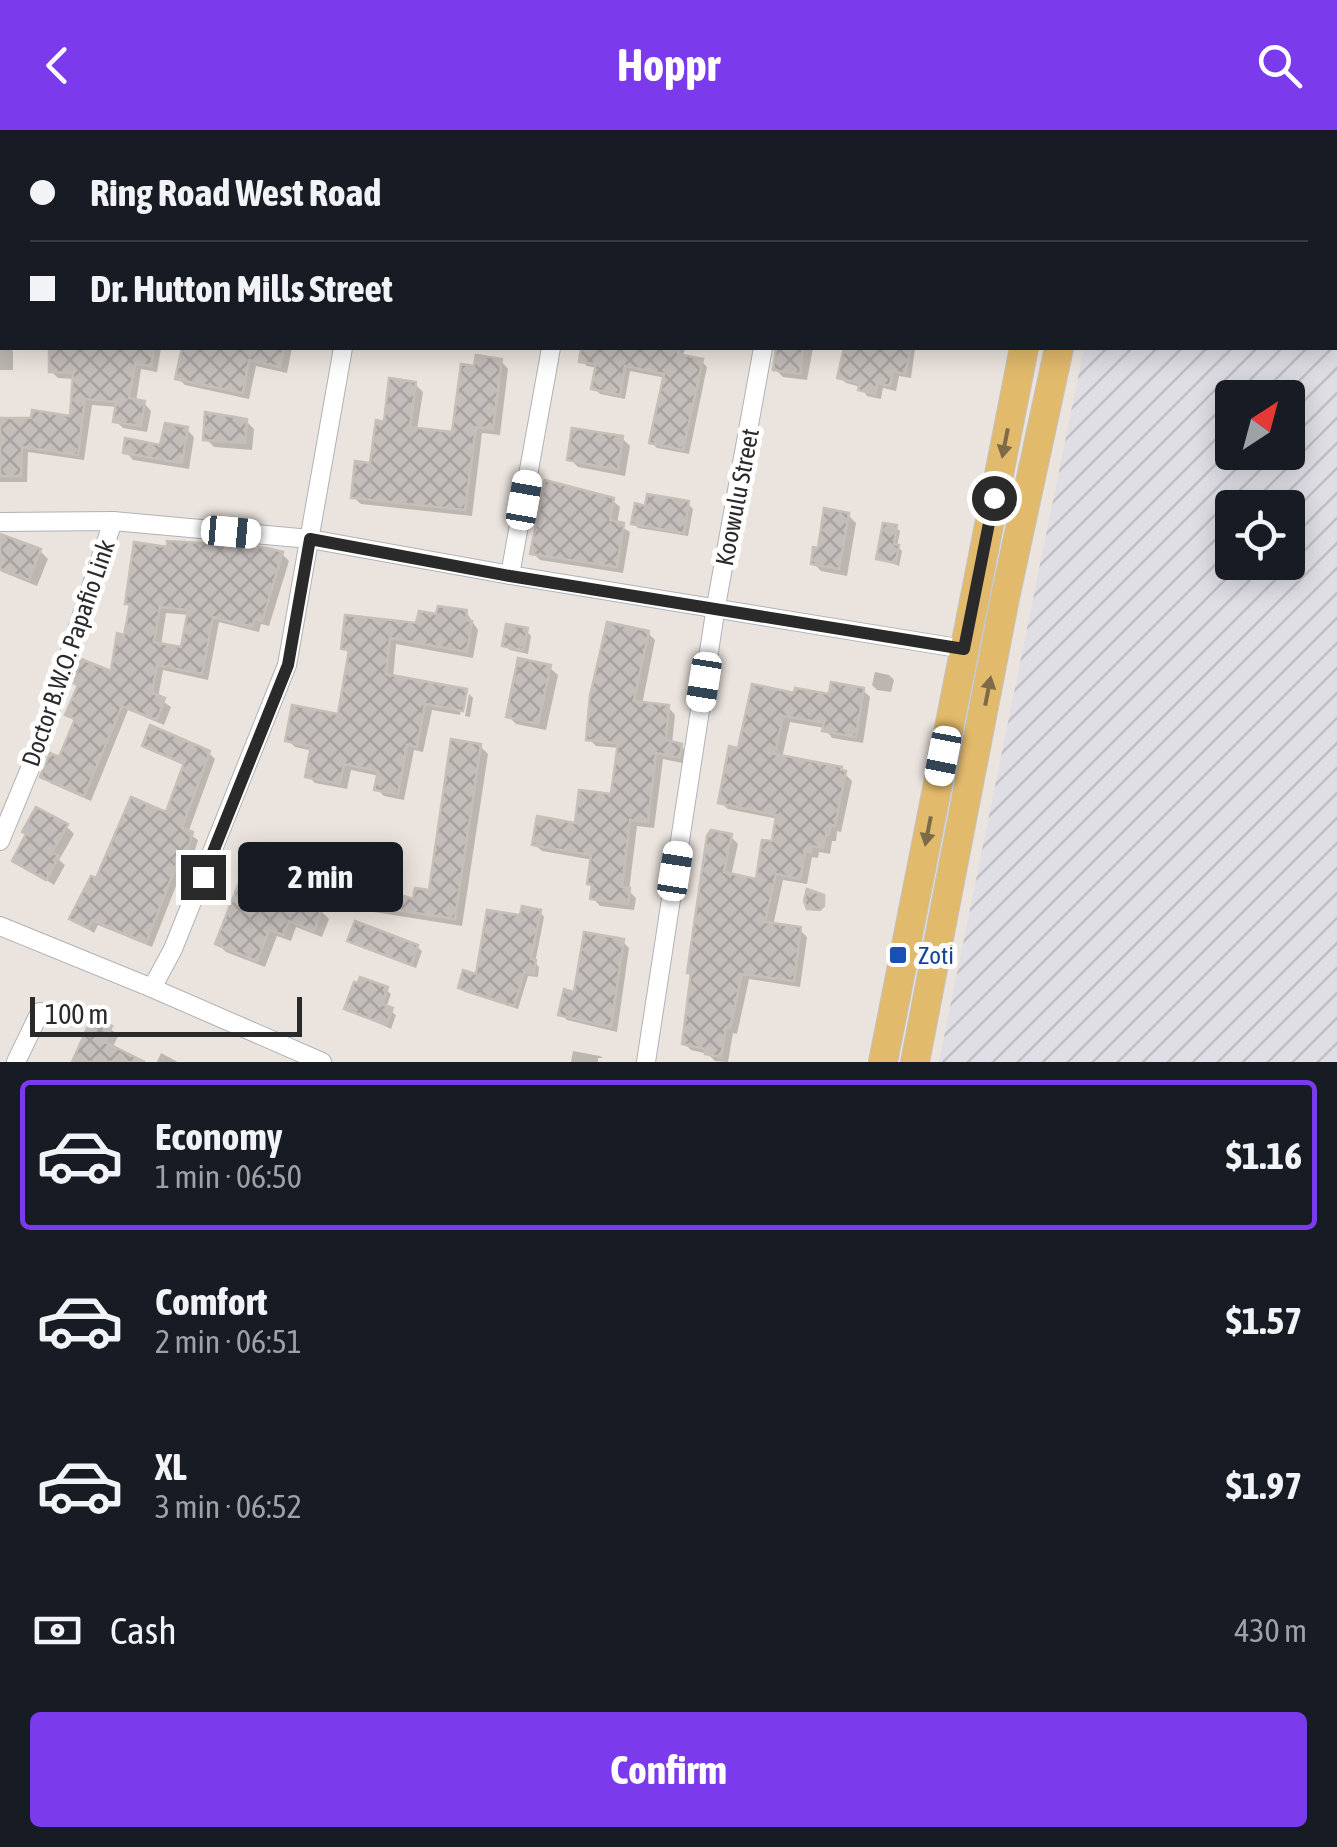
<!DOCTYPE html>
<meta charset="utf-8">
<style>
:root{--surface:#171b24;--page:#242831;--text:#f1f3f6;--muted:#9ea1a6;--line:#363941;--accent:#7c3aed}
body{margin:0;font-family:"Asap Condensed",sans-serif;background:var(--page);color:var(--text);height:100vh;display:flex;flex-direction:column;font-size:38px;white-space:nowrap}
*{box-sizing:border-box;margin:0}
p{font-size:32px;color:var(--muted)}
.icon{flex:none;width:55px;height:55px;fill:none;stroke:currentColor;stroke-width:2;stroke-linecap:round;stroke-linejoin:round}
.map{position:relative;height:932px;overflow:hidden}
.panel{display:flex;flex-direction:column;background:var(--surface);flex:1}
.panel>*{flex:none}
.guide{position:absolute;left:0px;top:0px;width:1338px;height:220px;box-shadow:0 5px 25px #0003;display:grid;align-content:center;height:220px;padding:0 30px;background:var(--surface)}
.needle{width:65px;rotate:36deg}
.fabs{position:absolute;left:1215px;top:250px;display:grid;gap:20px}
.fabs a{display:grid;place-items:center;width:90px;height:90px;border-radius:10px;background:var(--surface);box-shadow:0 5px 25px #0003;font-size:50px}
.scale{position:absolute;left:30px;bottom:25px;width:272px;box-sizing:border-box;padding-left:10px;border:5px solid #2a2a2a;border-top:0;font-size:28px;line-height:35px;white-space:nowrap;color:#2a2a2a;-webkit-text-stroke:8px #fff;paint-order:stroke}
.end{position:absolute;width:45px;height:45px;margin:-22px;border:12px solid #2a2a2a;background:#fff;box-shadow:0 0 0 5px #fff}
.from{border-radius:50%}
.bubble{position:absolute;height:70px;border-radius:10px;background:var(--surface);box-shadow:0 5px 25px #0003;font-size:32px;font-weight:700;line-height:70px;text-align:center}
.car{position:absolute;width:30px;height:60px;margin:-30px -15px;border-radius:12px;box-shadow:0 0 8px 2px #0007;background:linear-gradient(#fff 24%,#345 0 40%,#fff 0 76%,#345 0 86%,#fff 0)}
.guide b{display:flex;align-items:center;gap:35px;height:95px;font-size:38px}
.guide b+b{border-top:2px solid var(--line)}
.guide i{width:25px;height:25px;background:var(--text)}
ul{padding:18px 0 0;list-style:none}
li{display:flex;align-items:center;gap:30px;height:150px;margin:0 20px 15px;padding:0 10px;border:5px solid transparent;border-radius:10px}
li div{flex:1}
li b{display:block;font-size:38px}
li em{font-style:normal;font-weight:700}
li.selected{border-color:var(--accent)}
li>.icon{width:90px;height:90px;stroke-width:1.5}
.pay{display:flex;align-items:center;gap:25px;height:110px;padding:0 30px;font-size:38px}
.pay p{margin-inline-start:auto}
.cta{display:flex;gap:20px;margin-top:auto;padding:20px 30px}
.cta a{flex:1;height:115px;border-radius:10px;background:var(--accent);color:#fff;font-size:40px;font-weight:700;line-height:115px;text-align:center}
header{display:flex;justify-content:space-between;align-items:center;height:130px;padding:0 30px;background:var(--accent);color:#fff;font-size:45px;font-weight:700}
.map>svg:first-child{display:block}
.industrial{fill:url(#industrial-furrows);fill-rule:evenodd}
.shadow{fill:#0003;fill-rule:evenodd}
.building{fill:url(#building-cross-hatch);stroke:#c6bfb8;stroke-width:2.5;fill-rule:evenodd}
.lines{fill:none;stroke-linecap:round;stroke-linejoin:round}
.street-casing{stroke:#aeb2b9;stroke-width:20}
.secondary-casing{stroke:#aeb2b9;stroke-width:28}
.primary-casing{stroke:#c3c3c3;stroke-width:30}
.street{stroke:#fff;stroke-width:18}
.secondary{stroke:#fff;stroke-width:25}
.primary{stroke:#e2ba6c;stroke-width:28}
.oneway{fill:#7d6b48}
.route{stroke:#2a2a2a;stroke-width:12}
.transit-dot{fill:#1a4fb4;stroke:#fff;stroke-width:4}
.labels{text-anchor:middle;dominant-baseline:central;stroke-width:10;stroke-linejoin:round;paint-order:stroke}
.street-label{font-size:25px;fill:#2a2a2a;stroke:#fff}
.transit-label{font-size:25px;fill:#164399;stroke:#fff;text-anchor:start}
</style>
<header><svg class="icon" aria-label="back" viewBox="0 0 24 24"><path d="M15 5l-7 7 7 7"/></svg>Hoppr<svg class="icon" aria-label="search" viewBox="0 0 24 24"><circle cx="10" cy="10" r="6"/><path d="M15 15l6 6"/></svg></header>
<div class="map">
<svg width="1337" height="932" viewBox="0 0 1337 932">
<defs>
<pattern id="industrial-furrows" width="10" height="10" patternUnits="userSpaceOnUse" patternTransform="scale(2.5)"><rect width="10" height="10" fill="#dfdee4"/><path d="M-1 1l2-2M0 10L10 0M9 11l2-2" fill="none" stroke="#c0bfc4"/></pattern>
<pattern id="building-cross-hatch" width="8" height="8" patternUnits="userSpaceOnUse" patternTransform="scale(2.5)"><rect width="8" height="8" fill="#c3beba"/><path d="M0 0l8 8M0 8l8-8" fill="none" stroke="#a8a3a0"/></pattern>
</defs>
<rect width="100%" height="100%" fill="#ebe4de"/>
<!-- industrial -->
<path class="industrial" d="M1129 0H1337V932H939L1084 218H1335V2H1128ZM1232 268H1288V322H1232ZM1232 378H1288V432H1232Z"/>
<!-- shadow -->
<g class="shadow">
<polygon points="41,0 68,0 68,2"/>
<polygon points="226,0 354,0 353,2"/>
<rect x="0" y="164" width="2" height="26"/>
<polygon points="0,216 13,221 13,240 0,240"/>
<polygon points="51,218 161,218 157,242 141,239 136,272 144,273 151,281 147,302 123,298 116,291 118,277 92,275 84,330 28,322 27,352 0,352 0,290 72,288 75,249 58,248 51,241"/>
<polygon points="184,218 292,218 287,243 256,236 249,269 185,255 178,248"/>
<polygon points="584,218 685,218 683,227 701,231 707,237 689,324 657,318 651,312 666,248 630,241 625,269 600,264 594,258 598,238 587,236 582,231"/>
<polygon points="777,218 813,218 807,250 783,247 775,239"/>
<polygon points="842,218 915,218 911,248 899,246 896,261 883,258 881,269 867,266 861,257 846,253 840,247 845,225"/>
<polygon points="501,231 508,239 500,305 482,303 472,386 361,374 353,367 372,336 386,294 415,254 423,262 417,300 454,305 476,239"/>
<polygon points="246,291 254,299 252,320 214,317 206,309"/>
<polygon points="186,299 194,307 189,339 133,330 126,322 162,318"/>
<polygon points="622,308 630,316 625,346 578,337 570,329"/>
<polygon points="612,370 620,377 617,394 630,402 623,443 540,430 533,423"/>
<polygon points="688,374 693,379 688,406 638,398 633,393"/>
<polygon points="848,385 856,393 847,446 821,441 813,433"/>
<polygon points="896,398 900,401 897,416 902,421 899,436 878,428"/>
<polygon points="0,408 40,421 48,429 37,456 0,441"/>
<path d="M169 420 282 424 289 431 269 496 261 494 259 502 219 492 208 550 163 540 158 568 171 577 164 595 128 580 91 671 50 653 43 646 60 630 76 593 68 585 113 545 126 507 132 477 128 473ZM166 483 190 485 183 520 161 516Z"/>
<polygon points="466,482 478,500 473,528 396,514 393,548 468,563 464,563 460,585 432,580 423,622 414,620 404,670 384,666 377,659 379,646 351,640 347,659 315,653 308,646 313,621 295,617 288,610 340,587 351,526 344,518 438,487"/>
<polygon points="526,501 531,506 528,524 510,520 505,516"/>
<polygon points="648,503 655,510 642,575 668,577 675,585 672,614 681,616 688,624 687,634 663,629 654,698 637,696 629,761 636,768 634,780 600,776 593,768 594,758 590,754 593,730 542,721 534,714 577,696 613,667 620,618 596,616 589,609"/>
<polygon points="550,538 558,545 546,600 516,594 508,586"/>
<polygon points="875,542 889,545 894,550 891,562 877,560 872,555"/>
<polygon points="863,560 870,567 863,613 832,608 825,598 790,592 782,628 840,639 852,651 841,702 837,701 836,711 832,711 830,724 819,722 818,728 812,727 807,754 783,750 773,796 800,800 807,807 800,857 749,849 737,904 733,903 728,932 715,931 708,924 691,920 684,913 693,846 690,842 730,706 738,714 731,746 758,752 774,714 778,689 728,679 720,672 740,621 796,566 831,567"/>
<polygon points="469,564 473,568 470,587 465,586"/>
<polygon points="145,615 209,623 215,629 188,703 198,710 189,739 183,738 152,817 98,795 94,803 72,789 97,751 168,685 186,636 151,621"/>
<polygon points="480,616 488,624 462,796 368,781 336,770 334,775 321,773 320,780 329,789 322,807 296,797 291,811 277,806 265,837 226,822 218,814 333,755 415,772 431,763"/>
<polygon points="66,696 74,704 59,730 65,735 54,755 16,730"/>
<polygon points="540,782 544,787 535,833 539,837 538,847 528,846 518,879 465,862 460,858 478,847 522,788"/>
<polygon points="350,810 417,817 422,821 416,838 355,815"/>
<polygon points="622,811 629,818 617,902 567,890 561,884"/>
<polygon points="386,860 391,864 386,878 396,885 391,899 347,878"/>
<polygon points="110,898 118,906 112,919 76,932"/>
<polygon points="573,921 600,926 603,928 598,928 598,932 571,932"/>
<polygon points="161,923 176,931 177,932 157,932"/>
</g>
<!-- building -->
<g class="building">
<polygon points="49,218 154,218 151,236 135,234 129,268 145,271 141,296 113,292 116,272 85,269 78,325 22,317 21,346 0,346 0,288 31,288 32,280 70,286 73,243 49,242"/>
<polygon points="182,218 284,218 280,237 249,230 243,263 175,249"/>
<polygon points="581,218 679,218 678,224 703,229 683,320 649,313 664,244 625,236 620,265 591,259 596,234 579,232"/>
<polygon points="776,218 803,218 800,244 773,240"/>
<polygon points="844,218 911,218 905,244 893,241 890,256 877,253 875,264 858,260 860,253 837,248"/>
<polygon points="476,225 502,229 493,299 476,297 465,380 351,368 355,331 370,333 376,290 384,292 389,248 416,252 410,297 452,302 461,234 474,236"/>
<polygon points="205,282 247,289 245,313 203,310"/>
<polygon points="165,293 188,297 182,333 123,323 125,308 160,315"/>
<polygon points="572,298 623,306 618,340 567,330"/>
<polygon points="545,350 614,368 610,390 624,393 617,437 530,424"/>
<polygon points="647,364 689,371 684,403 631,394 635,373 645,376"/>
<polygon points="824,378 849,383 839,439 811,434 813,417 818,418"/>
<polygon points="883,393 897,395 894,414 899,415 896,433 876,429"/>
<polygon points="0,404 41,419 29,450 0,439"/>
<path d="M167 411 237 415 257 420 258 417 267 418 283 422 262 491 255 489 252 497 213 487 202 544 157 535 152 563 165 568 157 590 122 576 84 666 40 647 50 623 59 627 75 589 65 585 78 555 73 553 81 529 111 541 117 503 124 505 130 474H125L134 412 167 417ZM160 477 188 480 181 517 154 512Z"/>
<polygon points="438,476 467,480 466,490 472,491 467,522 390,508 386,544 467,559 463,581 425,574 417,617 407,615 398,664 374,660 378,641 344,634 340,654 305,647 311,616 285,611 292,575 338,584 349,520 341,519 345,485 416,493 419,481 436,484"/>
<polygon points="607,492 649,501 634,571 669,575 666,610 682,614 680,628 656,623 648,692 630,690 622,757 630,758 628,774 590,769 592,755 587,754 591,725 532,715 537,686 575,693 579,660 611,664 618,613 586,610 590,566"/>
<polygon points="506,494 528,498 523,520 502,516"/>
<polygon points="518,528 551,535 538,594 506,587"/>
<polygon points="831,552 864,558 856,607 822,601 824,593 783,586 775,624 842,637 841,640 846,641 835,696 831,695 829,705 826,705 823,718 812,716 811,722 805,721 800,749 776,744 765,792 801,797 794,851 742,844 730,898 726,897 721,927 705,924 706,919 682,914 691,843 687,843 707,706 711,700 732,704 724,742 756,749 762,710 772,711 776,685 718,673 729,616 738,618 752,554 794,563 795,558 829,564"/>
<polygon points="150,595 210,621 182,698 193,702 183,735 177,733 146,813 92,790 88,798 69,789 91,746 96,748 131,667 166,682 184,633 142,616"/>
<polygon points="451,609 481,614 455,789 358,774 328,764 326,769 314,767 312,775 322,779 314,801 289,791 283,805 269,800 257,831 215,814 242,745 250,748 262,720 332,751 335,743 413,769 415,758 429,760"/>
<polygon points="36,677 68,694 52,722 59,726 46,750 12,731 26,704 22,702"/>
<polygon points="807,759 824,765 824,776 820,780 807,779 804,771"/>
<polygon points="522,776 541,780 531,829 536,830 534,844 524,842 514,876 458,858 463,840 476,844 487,780 520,785"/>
<polygon points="355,791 418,815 411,835 347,811"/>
<polygon points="584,802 624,809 611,897 558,885 564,859 574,862"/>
<polygon points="360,847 388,857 382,874 393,878 386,895 344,879 354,852 358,853"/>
<polygon points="92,887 112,896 105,912 145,932 72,932"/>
</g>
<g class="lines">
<!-- street casing -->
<g class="street-casing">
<g id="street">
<polyline points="378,2 378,0"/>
<polyline points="590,2 590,0"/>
<polyline points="821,2 821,0"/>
<polyline points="0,392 113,391 310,409 510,445 964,519"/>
<polyline points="510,445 551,218"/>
<polyline points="0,711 36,624 113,391"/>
<polyline points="0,796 152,858 322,932"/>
<polyline points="152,858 173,819 287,535 343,218"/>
<polyline points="16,932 40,882"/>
<polyline points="646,932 716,476 763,218"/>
</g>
</g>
<!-- secondary casing -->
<g class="secondary-casing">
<polyline id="secondary" points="697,0 712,2"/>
</g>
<!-- primary casing -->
<g class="primary-casing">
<g id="primary">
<polyline points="1071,2 1072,0"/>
<polyline points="1106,2 1106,0"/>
<polyline points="883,932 1024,218"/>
<polyline points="915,932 1005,468 1059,218"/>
</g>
</g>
<!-- street -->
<use href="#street" class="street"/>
<!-- secondary -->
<use href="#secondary" class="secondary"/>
<!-- primary -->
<use href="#primary" class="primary"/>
</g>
<!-- one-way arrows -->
<defs><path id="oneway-solid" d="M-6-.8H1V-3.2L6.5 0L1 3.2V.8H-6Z" transform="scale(2.5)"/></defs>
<g class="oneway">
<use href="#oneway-solid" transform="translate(1005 313) rotate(101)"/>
<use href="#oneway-solid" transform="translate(988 561) rotate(-79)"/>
<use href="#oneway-solid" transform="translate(928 701) rotate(101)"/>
</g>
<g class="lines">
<!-- route -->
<polyline class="route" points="203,747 288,535 310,409 510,446 964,519 994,368"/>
</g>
<!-- markers -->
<rect class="transit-dot" x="888" y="815" width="20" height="20" rx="5"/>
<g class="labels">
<!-- street labels -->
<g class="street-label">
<text transform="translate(737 367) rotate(-79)">Koowulu Street</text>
<text transform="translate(68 523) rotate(-71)">Doctor B.W.O. Papafio Link</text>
</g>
<!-- transit labels -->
<g class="transit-label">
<text x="918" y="825">Zoti</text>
</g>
</g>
</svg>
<div class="fabs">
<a><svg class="needle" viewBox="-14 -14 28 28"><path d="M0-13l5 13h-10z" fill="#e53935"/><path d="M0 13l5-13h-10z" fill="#9ea1a6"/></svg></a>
<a><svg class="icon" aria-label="locate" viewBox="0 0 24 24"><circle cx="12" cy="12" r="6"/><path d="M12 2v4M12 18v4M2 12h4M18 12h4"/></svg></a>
</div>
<div class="scale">100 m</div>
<i class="end from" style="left:994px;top:368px"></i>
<i class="end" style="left:203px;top:747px"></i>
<div class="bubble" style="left:238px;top:712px;width:165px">2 min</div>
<i class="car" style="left:524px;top:370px;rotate:10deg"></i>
<i class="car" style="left:231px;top:402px;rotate:95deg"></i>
<i class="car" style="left:704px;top:552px;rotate:189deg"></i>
<i class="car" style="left:943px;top:626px;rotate:191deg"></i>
<i class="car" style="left:675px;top:741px;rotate:9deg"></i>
<div class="guide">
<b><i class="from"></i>Ring Road West Road</b>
<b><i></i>Dr. Hutton Mills Street</b>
</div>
</div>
<section class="panel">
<ul>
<li class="selected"><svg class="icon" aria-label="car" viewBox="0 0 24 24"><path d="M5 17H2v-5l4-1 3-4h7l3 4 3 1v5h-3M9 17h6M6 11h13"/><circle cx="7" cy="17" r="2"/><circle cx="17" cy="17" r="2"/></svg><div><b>Economy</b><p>1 min · 06:50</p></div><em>$1.16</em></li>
<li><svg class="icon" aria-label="car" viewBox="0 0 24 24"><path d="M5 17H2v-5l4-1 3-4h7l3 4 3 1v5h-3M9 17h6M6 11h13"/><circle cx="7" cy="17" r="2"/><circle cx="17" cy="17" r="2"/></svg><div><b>Comfort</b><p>2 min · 06:51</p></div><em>$1.57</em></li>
<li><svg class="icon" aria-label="car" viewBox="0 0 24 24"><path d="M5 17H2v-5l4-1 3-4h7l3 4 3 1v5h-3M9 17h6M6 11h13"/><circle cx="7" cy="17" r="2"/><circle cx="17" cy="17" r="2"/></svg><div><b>XL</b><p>3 min · 06:52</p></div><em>$1.97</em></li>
</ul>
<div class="pay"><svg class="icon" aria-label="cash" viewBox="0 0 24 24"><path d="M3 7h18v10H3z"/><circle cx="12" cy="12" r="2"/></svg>Cash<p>430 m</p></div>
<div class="cta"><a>Confirm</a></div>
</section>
